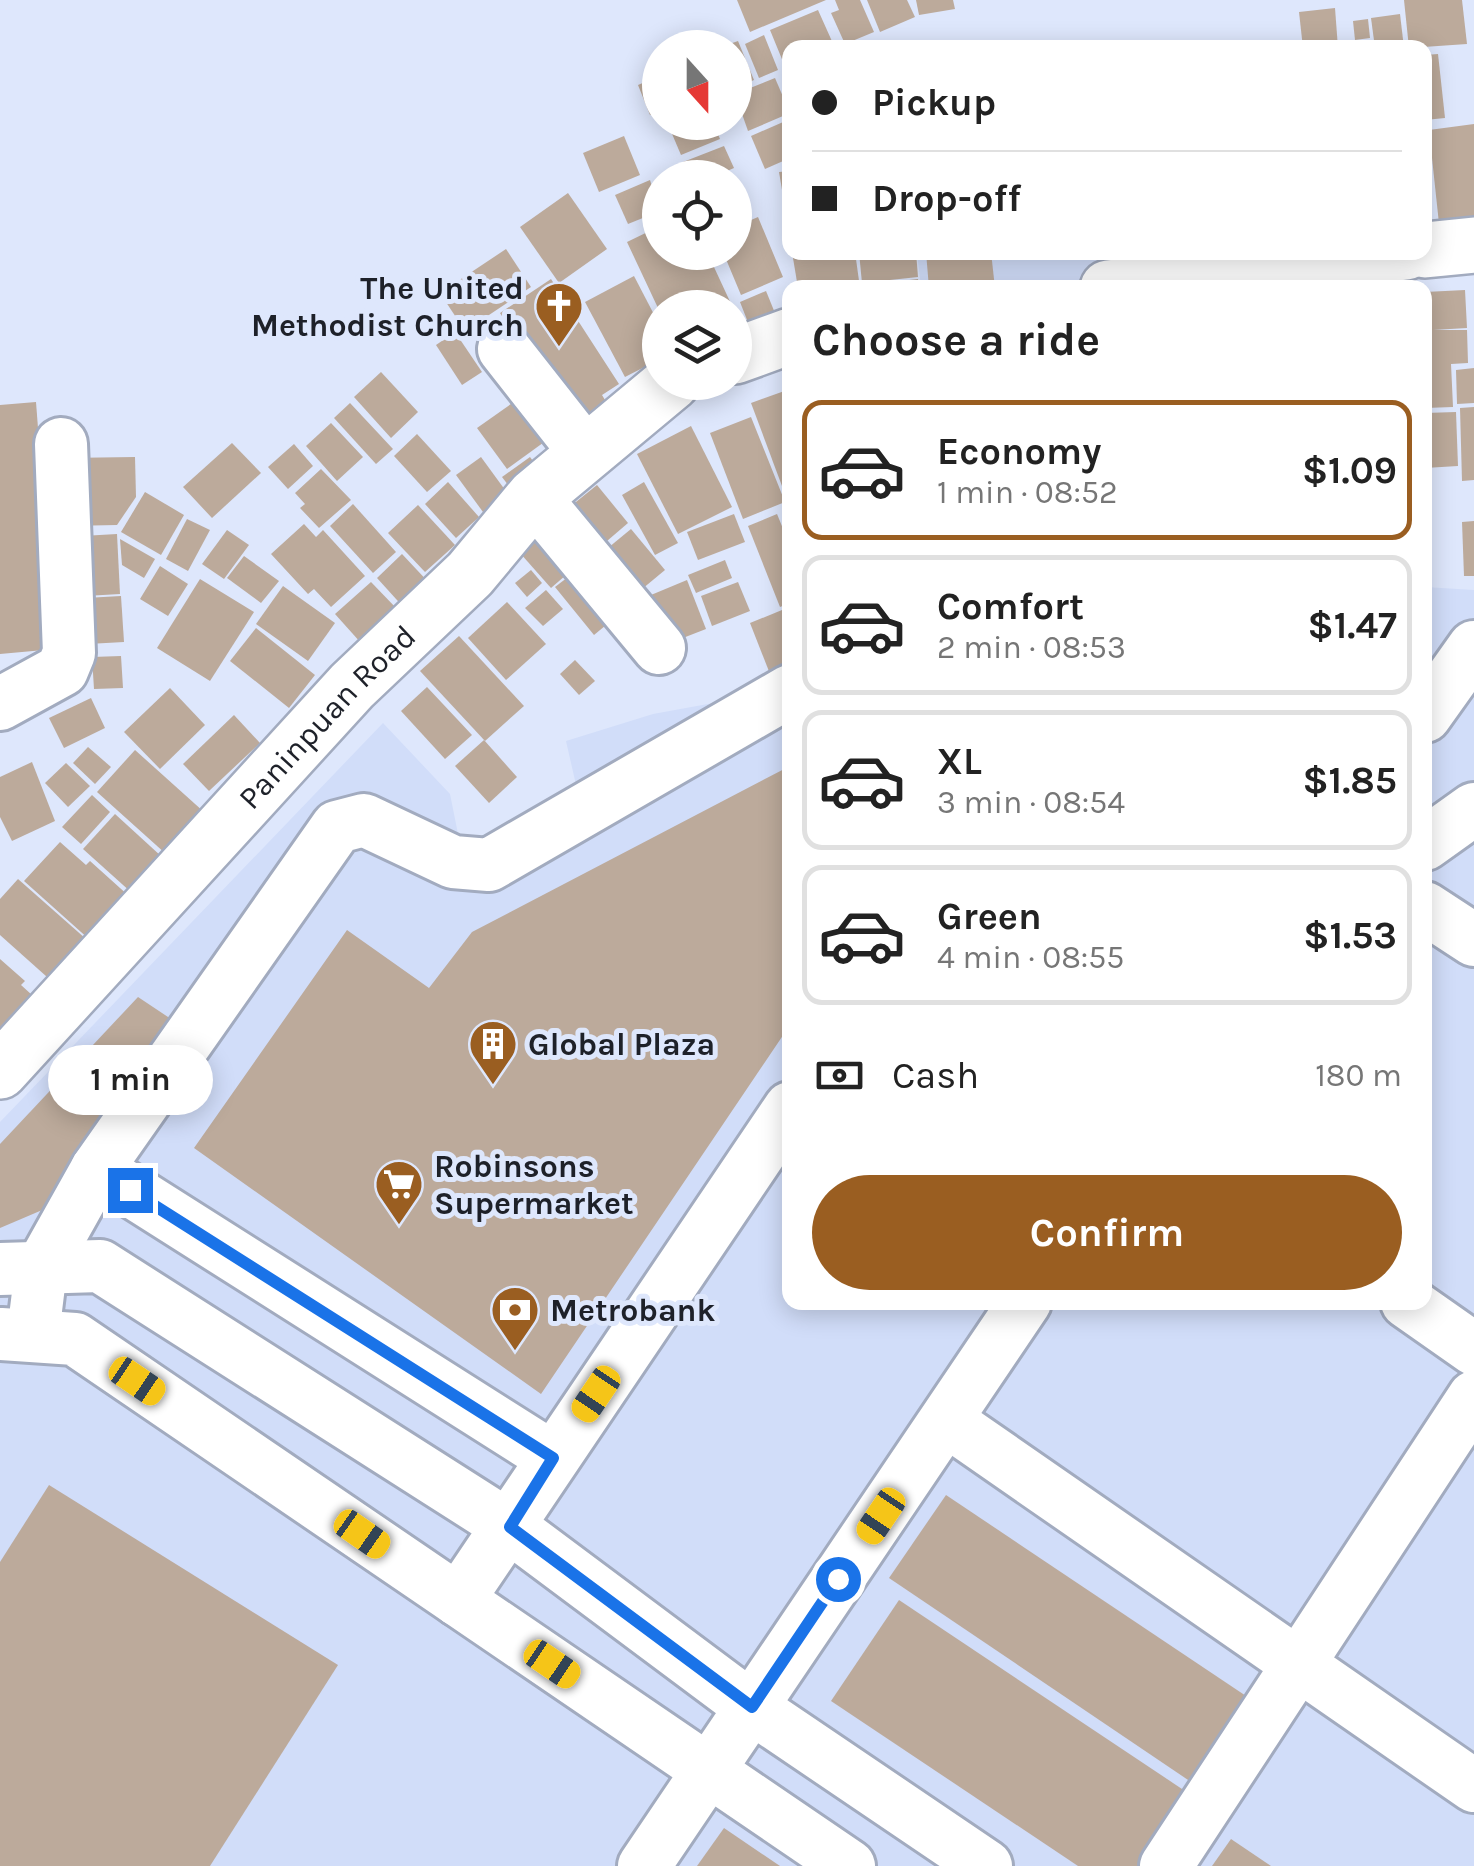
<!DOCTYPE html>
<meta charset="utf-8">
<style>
:root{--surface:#fff;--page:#f6f6f6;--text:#222;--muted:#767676;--line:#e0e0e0;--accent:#9a5e21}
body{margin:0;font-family:Karla,sans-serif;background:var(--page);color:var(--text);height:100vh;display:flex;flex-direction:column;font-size:38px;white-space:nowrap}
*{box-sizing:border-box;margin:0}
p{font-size:32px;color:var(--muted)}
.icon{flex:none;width:55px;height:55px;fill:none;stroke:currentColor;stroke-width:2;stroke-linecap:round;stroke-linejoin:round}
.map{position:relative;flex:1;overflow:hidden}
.side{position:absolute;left:782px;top:280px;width:650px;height:1030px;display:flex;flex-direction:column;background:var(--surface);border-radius:20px;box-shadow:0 5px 25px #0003}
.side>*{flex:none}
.top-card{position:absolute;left:782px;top:40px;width:650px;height:220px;border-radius:20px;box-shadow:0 5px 25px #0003;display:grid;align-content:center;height:220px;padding:0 30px;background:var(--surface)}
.needle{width:65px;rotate:159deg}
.fabs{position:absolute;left:642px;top:30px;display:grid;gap:20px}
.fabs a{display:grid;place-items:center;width:110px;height:110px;border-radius:50%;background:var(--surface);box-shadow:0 5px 25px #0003;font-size:50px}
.end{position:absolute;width:45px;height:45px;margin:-22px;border:12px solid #1a73e8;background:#fff;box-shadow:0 0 0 5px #fff}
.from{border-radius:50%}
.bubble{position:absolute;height:70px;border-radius:35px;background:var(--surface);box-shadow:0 5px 25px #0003;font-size:32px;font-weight:700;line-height:70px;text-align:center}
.car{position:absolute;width:30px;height:60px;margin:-30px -15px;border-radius:12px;box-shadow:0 0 8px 2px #0007;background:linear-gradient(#f5c518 24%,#345 0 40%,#f5c518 0 76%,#345 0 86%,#f5c518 0)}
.top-card b{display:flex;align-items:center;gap:35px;height:95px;font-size:38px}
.top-card b+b{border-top:2px solid var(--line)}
.top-card i{width:25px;height:25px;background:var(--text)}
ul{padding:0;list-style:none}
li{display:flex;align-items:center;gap:30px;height:140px;margin:0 20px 15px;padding:0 10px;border:5px solid var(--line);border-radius:20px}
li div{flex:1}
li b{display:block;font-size:38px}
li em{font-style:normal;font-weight:700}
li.current{border-color:var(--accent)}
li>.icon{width:90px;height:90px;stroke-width:1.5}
h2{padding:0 30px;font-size:45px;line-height:120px}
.pay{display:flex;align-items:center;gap:25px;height:110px;padding:0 30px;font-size:38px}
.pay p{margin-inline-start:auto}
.cta{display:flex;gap:20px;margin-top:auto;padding:20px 30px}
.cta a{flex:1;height:115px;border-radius:60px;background:var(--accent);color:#fff;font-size:40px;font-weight:700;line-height:115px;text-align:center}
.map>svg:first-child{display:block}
.built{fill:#d1ddf9}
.building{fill:#bcaa9b}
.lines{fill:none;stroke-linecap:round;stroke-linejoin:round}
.minor-casing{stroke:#a2abbf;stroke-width:58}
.major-casing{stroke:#a2abbf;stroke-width:60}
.minor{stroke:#fff;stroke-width:52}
.major{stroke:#fff;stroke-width:55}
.route{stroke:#1a73e8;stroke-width:12}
.labels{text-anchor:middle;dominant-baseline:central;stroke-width:10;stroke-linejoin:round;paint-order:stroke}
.poi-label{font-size:32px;font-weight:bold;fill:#1e2129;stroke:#dee7fc;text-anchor:start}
.street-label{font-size:32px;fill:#1e2129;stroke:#dee7fc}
</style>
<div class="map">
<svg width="1474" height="1866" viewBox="0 0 1474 1866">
<rect width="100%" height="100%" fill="#dee7fc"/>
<!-- built -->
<g class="built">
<polygon points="917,253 1134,253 1137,283 921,287"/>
<polygon points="1425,587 1474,590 1474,1866 0,1866 0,1122 383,723 450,794 463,859 579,798 566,741 653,714 790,689 790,1302 1425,1302"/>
</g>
<!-- building -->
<g class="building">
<polygon points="737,0 826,0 750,32"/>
<polygon points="835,0 860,0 874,32 845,44 831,13 839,10"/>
<polygon points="867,0 907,0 915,17 880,32"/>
<polygon points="916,0 953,0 955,9 919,15"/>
<polygon points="1404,0 1462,0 1467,44 1409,48"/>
<polygon points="1335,8 1338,48 1303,48 1299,12"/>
<polygon points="818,10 835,48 790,48 786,69 770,30"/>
<polygon points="1400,14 1404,48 1375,48 1371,18"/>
<polygon points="1368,19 1370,38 1355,40 1353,21"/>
<polygon points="764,35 778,70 759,78 745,44"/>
<polygon points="738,41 754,80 735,88 735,48 721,47"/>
<polygon points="1438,54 1445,118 1425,120 1425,55"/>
<polygon points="659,76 660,111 650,115 638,85"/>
<polygon points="775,78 790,113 748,131 735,94"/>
<polygon points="790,119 790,158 765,169 751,136"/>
<polygon points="667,122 713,122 720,139 681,155"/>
<polygon points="1474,124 1474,229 1440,233 1429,130"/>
<polygon points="624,136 640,175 599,192 583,153"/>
<polygon points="724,146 734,168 711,178 690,178 683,162"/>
<polygon points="790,171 790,225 788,225 779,172"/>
<polygon points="650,180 660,211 628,224 615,195"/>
<polygon points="568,193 607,249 559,283 520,227"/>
<polygon points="758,217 783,277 741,295 723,252 735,252 735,227"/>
<polygon points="660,226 660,252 707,252 733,308 658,308 627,242"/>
<polygon points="506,249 531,287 465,331 440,293"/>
<polygon points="792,252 855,252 860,288 798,288"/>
<polygon points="859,252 916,252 918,277 862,283"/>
<polygon points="926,252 991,252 995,288 929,288"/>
<polygon points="634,276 660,326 660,359 625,377 585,302"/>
<polygon points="551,279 619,384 602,395 611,410 587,425 567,417 500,313"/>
<polygon points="918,279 919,288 865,288 865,285"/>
<polygon points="1465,290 1467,328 1433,330 1467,330 1468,363 1451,364 1453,407 1425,408 1425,292"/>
<polygon points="766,291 779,323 753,335 740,302"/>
<polygon points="455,332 482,372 462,385 436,345"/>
<polygon points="1474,368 1474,403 1457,404 1456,370"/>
<polygon points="381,372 418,412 391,438 354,397"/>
<polygon points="790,389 790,483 782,486 751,403"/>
<polygon points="518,399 547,440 507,469 477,428"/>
<polygon points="36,402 55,649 0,654 0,405"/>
<polygon points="350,403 393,449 376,464 334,418"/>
<polygon points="1474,407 1474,480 1462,481 1460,408"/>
<polygon points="1456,412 1458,466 1425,468 1425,413"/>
<polygon points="751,417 785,502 743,519 710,433"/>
<polygon points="331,423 363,457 337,481 306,446"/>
<polygon points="691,426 732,507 678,534 637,454"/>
<polygon points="417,434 451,471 427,492 394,456"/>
<polygon points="232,443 261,473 212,518 183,487"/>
<polygon points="294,444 313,466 288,489 268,467"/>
<polygon points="135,457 136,497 117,525 67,526 65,458"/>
<polygon points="481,457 516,505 491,523 456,475"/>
<polygon points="530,457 543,474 515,494 502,477"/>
<polygon points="321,469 351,500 319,528 300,508 305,504 295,493"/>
<polygon points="448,482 479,517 456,538 425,504"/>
<polygon points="644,482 678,543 655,555 622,495"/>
<polygon points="597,485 628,523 593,553 561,514"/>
<polygon points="145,492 184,515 161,555 121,532"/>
<polygon points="353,504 396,552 373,573 330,526"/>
<polygon points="418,505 455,545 425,572 388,533"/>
<polygon points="734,514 745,542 698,560 687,532"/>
<polygon points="777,514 790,546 790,603 780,607 748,526"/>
<polygon points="187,519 210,530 188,571 166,559"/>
<polygon points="1474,521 1474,576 1464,576 1462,522"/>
<polygon points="304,524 316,537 323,530 365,576 331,607 314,589 308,594 271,554"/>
<polygon points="551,527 581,562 551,588 520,553"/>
<polygon points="631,529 665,570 630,599 597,557"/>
<polygon points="227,530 249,545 224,579 202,564"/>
<polygon points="117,534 120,594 68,597 65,537"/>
<polygon points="120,539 155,559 144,578 122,565"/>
<polygon points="402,554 432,586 406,610 377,578"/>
<polygon points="244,556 279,581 261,603 227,578"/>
<polygon points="725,560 732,578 696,593 688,575"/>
<polygon points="585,564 617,616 594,635 555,587"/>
<polygon points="160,566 188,584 168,616 140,599"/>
<polygon points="531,570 542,583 527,597 515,583"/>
<polygon points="200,579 254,612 210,681 157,648"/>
<polygon points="687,580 706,629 670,643 651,595"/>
<polygon points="371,582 397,609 361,643 335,614"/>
<polygon points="738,582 750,611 712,626 701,596"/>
<polygon points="283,586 335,623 308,661 256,624"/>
<polygon points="546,590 563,609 543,626 525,608"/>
<polygon points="121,596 124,642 70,645 68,599"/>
<polygon points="507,602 546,644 506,680 468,638"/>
<polygon points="782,610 790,631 790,672 772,679 750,623"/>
<polygon points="256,628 315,675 289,708 230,661"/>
<polygon points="459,636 524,706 485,741 420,671"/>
<polygon points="121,656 123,688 94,689 92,657"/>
<polygon points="575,660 595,681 579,695 560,674"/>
<polygon points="427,687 472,735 445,759 401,711"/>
<polygon points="170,688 205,725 160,769 124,732"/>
<polygon points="91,698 105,728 64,748 49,718"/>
<polygon points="234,715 260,743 209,791 183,764"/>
<polygon points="484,740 517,777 489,803 455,766"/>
<polygon points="88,747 111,767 95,784 73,763"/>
<polygon points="135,750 214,821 176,863 97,792"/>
<polygon points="32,762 55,821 12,841 0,817 0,777"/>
<polygon points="66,763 90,786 68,807 45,783"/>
<polygon points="790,766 790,1025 541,1394 194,1148 347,930 429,988 472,932"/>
<polygon points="92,795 110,812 81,844 62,827"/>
<polygon points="115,814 173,867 142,902 83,849"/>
<polygon points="60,842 86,865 90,861 140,906 100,949 24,881"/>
<polygon points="18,879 86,939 56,985 0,935 0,899"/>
<polygon points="0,959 25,981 21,985 32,995 0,1030"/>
<polygon points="138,997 177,1023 54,1205 0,1228 0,1144"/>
<polygon points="49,1485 338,1665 210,1866 0,1866 0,1562"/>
<polygon points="946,1495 1255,1702 1197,1786 889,1578"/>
<polygon points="899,1600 1191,1795 1143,1866 1078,1866 831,1701"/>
<polygon points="724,1828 780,1866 697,1866"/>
<polygon points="1231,1839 1271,1866 1212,1866"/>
</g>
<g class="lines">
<!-- minor casing -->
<g class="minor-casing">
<g id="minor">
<polyline points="504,349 585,452"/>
<polyline points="534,497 659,648"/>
<polyline points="0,704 62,670 69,653 61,444"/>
<polyline points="1425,716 1474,647"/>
<polyline points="1425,844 1474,809"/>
<polyline points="1425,908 1474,940"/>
<polyline points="97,1169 553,1458"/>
<polyline points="0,1269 100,1266 510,1527 751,1707 986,1866"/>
<polyline points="1407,1302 1474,1349"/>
<polyline points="1,1334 75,1339 849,1866"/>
<polyline points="33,1334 41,1269 97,1169 337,827 364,820 453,862 489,865 790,691"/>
<polyline points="946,1420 1474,1786"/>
<polyline points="458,1600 790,1108"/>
<polyline points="644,1866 1025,1302"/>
<polyline points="1166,1866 1474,1397"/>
</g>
</g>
<!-- major casing -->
<g class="major-casing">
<g id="major">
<polyline points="1425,250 1474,245"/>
<polyline points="1108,288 1406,252"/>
<polyline points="735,356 790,336"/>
<path id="s1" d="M0 1071 352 686 470 574 534 497 672 382"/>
</g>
</g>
<!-- minor -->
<use href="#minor" class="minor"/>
<!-- major -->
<use href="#major" class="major"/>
</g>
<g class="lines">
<!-- route -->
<polyline class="route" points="130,1190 553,1458 510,1527 752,1707 838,1579"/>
</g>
<!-- icons -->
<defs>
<g id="church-pin" transform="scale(2.5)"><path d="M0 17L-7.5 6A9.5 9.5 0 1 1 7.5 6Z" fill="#9a5e21" stroke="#dee7fc"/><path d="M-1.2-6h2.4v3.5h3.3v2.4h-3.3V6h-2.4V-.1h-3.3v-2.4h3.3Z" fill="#fff"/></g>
<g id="building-pin" transform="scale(2.5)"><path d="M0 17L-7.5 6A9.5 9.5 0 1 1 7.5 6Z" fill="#9a5e21" stroke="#dee7fc"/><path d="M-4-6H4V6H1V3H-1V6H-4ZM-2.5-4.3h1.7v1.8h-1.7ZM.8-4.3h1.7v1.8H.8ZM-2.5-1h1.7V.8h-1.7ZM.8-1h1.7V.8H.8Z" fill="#fff"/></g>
<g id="supermarket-pin" transform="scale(2.5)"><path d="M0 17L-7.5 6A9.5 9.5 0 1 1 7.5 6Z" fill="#9a5e21" stroke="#dee7fc"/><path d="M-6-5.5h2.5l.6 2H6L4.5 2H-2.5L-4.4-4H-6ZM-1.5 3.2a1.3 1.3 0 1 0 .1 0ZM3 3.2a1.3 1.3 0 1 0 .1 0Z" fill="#fff"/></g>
<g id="bank-pin" transform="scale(2.5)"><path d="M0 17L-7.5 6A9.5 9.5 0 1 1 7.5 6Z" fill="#9a5e21" stroke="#dee7fc"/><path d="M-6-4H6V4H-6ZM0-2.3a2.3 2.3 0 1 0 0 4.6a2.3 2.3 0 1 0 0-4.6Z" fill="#fff"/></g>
</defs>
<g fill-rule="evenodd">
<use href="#church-pin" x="559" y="306"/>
<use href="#building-pin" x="493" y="1044"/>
<use href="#supermarket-pin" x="399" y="1184"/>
<use href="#bank-pin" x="515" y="1310"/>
</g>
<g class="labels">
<!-- poi labels -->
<g class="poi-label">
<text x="524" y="288" text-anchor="end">The United<tspan x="524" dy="37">Methodist Church</tspan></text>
<text x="528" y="1044">Global Plaza</text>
<text x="434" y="1166">Robinsons<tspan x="434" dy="37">Supermarket</tspan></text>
<text x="550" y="1310">Metrobank</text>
</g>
<!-- street labels -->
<g class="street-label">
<text stroke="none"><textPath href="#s1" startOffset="482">Paninpuan Road</textPath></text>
</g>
</g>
</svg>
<div class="fabs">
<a><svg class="needle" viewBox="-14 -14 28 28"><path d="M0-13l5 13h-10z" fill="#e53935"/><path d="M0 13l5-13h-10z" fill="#767676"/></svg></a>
<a><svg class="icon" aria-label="locate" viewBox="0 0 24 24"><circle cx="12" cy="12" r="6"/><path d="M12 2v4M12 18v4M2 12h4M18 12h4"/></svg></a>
<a><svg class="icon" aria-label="layers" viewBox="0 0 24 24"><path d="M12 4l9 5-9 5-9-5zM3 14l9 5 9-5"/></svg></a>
</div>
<i class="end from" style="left:838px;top:1579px"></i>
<i class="end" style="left:130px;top:1190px"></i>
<div class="bubble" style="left:48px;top:1045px;width:165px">1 min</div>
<i class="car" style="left:137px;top:1381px;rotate:124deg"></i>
<i class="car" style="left:596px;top:1394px;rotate:214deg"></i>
<i class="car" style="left:881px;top:1516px;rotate:214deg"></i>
<i class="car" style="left:362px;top:1534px;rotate:125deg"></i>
<i class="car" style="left:552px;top:1664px;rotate:124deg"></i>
<div class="top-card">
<b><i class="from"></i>Pickup</b>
<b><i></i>Drop-off</b>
</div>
<section class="side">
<h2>Choose a ride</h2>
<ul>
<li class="current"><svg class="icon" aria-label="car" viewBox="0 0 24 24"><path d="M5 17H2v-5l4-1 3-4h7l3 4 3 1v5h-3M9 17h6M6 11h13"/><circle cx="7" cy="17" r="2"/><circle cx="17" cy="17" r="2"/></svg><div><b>Economy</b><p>1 min · 08:52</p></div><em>$1.09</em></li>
<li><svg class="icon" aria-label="car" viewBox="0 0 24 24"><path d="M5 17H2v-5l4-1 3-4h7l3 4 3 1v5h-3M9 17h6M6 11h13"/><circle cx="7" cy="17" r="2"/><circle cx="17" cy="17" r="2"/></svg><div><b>Comfort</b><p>2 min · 08:53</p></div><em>$1.47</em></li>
<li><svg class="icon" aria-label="car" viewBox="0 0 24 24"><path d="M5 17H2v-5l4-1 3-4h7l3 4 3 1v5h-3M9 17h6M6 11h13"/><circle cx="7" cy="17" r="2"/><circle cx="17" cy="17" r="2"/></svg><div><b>XL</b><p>3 min · 08:54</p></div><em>$1.85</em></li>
<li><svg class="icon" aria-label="car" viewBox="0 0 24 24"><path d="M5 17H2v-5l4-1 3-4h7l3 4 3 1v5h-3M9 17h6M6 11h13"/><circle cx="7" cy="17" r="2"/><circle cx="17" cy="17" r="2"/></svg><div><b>Green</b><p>4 min · 08:55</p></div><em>$1.53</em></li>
</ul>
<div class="pay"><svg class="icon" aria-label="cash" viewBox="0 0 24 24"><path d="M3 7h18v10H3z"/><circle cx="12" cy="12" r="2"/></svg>Cash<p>180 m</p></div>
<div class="cta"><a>Confirm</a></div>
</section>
</div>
